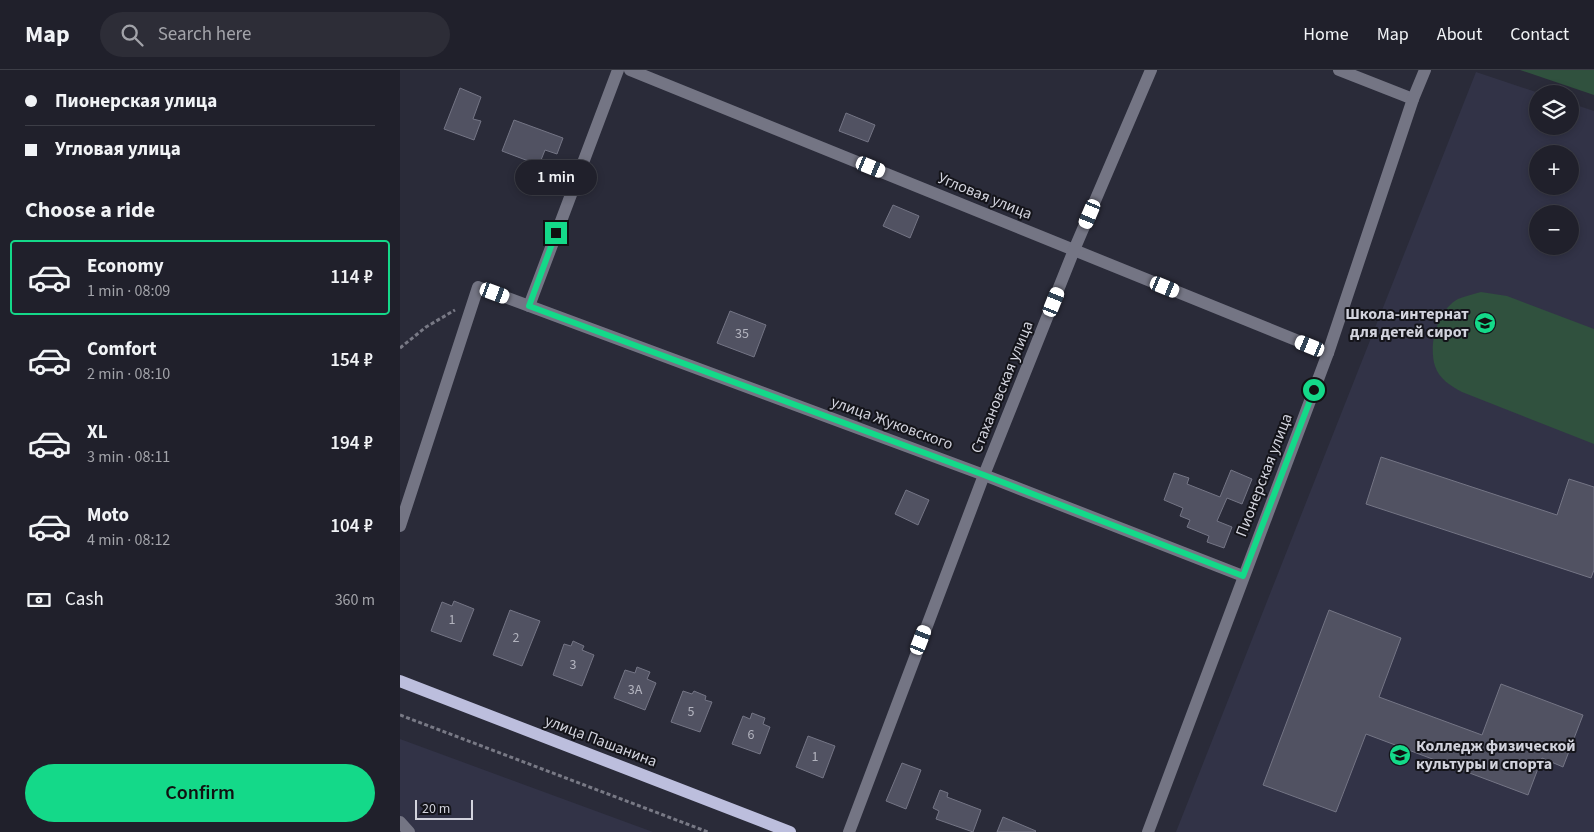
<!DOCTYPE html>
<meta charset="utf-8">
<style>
:root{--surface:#20202b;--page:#2d2d37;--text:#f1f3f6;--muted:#a2a3a9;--line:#3d3e47;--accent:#14d989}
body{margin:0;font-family:"Source Sans 3",sans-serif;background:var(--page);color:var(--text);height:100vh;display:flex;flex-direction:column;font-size:19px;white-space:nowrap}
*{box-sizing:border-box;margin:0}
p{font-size:16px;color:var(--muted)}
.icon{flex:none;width:28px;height:28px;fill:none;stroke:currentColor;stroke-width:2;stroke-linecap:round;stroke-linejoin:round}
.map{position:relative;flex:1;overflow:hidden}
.side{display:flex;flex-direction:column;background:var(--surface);width:400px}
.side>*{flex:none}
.guide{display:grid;align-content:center;height:110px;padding:0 25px;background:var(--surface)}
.fabs{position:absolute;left:1129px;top:15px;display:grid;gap:10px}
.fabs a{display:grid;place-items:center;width:50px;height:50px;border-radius:50%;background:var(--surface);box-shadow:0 2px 8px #0003,0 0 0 1px var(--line);font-size:25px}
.scale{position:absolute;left:15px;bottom:12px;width:58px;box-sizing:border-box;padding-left:5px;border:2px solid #d2d3dd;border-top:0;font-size:14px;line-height:18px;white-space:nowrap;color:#d2d3dd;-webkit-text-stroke:4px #14141a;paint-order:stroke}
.end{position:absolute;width:22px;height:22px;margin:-11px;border:6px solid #14d989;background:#111;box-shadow:0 0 0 2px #111}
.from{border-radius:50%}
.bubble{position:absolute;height:35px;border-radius:18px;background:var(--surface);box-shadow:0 2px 8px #0003,0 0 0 1px var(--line);font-size:16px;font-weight:600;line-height:35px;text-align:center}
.car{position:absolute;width:15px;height:30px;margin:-15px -8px;border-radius:6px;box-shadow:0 0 4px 1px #0007;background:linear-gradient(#fff 24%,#345 0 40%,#fff 0 76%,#345 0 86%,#fff 0)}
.guide b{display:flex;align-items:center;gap:18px;height:48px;font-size:19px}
.guide b+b{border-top:1px solid var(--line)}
.guide i{width:12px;height:12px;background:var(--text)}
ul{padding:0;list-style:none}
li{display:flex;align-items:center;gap:15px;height:75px;margin:0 10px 8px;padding:0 15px;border:2px solid transparent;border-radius:5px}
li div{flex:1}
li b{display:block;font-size:19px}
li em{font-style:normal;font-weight:600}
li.on{border-color:var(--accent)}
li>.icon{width:45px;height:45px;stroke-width:1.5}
h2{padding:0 25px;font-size:22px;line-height:60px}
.pay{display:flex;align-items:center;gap:12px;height:55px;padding:0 25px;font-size:19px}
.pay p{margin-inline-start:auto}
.primary-button{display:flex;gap:10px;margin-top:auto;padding:10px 25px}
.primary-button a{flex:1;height:58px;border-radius:30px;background:var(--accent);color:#111;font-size:20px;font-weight:600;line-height:58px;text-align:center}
header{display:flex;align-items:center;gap:30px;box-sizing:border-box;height:70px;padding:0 25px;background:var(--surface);border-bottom:1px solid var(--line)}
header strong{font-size:24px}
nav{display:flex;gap:28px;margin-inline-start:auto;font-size:18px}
.search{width:350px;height:45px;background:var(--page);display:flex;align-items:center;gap:12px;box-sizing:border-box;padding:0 18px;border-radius:28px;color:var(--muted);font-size:19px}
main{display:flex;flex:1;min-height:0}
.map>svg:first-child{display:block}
.built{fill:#323347;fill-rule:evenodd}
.green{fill:#30513e}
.building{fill:#515262;stroke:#747585}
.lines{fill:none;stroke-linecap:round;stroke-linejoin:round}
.path{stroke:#787985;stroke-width:3;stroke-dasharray:4 2.5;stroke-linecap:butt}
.minor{stroke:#747584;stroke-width:12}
.major{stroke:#bcbedd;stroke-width:12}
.route{stroke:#14d989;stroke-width:6}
.labels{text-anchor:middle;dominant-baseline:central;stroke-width:4;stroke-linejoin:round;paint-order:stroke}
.number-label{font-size:14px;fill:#b2b3be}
.street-label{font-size:16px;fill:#d2d3dd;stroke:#14141a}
.poi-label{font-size:16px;font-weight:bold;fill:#d2d3dd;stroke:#14141a;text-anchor:end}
</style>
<header>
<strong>Map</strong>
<div class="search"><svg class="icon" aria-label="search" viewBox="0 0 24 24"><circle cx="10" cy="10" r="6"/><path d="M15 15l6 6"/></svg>Search here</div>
<nav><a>Home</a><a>Map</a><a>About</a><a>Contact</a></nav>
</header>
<main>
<section class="side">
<div class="guide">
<b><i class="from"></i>Пионерская улица</b>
<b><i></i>Угловая улица</b>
</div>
<h2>Choose a ride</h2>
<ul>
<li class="on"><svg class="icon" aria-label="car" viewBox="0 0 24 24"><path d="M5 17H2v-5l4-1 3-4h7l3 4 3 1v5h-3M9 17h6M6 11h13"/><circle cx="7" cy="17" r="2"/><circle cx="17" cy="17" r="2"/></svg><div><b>Economy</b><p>1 min · 08:09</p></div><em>114 ₽</em></li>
<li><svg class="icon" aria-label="car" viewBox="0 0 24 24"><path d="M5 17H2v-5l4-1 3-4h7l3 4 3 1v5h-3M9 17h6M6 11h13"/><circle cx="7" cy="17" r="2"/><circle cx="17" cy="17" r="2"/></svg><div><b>Comfort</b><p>2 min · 08:10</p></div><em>154 ₽</em></li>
<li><svg class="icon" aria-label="car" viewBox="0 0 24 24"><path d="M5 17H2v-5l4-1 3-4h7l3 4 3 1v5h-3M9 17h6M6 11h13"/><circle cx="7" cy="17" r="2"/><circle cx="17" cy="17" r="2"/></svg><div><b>XL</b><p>3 min · 08:11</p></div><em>194 ₽</em></li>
<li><svg class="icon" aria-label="car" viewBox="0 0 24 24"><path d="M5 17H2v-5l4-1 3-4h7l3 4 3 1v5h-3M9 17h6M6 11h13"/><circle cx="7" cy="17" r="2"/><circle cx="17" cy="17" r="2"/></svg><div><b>Moto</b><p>4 min · 08:12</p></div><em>104 ₽</em></li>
</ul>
<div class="pay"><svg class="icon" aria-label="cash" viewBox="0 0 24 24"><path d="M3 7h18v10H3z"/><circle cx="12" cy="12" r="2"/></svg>Cash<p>360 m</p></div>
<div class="primary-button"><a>Confirm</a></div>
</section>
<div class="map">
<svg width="1194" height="762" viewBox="0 0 1194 762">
<rect width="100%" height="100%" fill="#2a2b39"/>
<!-- built -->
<g class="built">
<path d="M1076 2 1142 24H1138V56H1170V33L1194 41V762H776ZM1138 84H1170V116H1138ZM1138 144H1170V176H1138Z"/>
<polygon points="0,669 253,762 0,762"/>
</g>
<!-- green -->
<g class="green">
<polygon points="1120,0 1194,0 1194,25"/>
<path d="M1081 222 1107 226 1194 259V374L1062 322C1051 316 1039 309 1035 296 1028 274 1038 240 1058 229 1065 226 1074 224 1081 222Z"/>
</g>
<!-- building -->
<g class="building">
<polygon points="60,18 81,27 73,49 81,51 74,70 44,59"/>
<polygon points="446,43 475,55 468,72 439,61"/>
<polygon points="114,50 163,68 157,84 145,80 139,95 102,81"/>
<polygon points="493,135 519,146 510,168 483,156"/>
<polygon points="330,241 366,255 354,287 317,273"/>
<polygon points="981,387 1157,445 1169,409 1194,417 1194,500 1191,508 966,434"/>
<polygon points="831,400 852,409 842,434 827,428 817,451 832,457 824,478 807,472 809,466 787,457 790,450 780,446 783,438 764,430 774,403 789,408 787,414 820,427"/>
<polygon points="506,420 529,430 518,455 495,444"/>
<polygon points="54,531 74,539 61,572 31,561 42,532 52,536"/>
<polygon points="110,540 140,551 122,596 93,585"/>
<polygon points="929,540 1001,568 979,627 1082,665 1101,614 1183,645 1163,697 1142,688 1128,725 966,664 936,742 863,715"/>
<polygon points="173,571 184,576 182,580 194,585 182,616 153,605 164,574 171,576"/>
<polygon points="237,597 250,602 247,609 256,613 245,640 214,628 225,600 235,603"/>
<polygon points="283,621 292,624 294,621 306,626 305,630 312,632 300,662 271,652"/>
<polygon points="352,643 365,648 363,654 370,657 360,684 332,674 343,646 350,649"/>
<polygon points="408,666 435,676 423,708 396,697"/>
<polygon points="502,693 521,700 506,739 486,731"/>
<polygon points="540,720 548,723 547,727 581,740 573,762 536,749 539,741 533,738"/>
<polygon points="603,747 636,761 635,762 597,762"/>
</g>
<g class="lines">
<!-- path -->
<g class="path">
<polyline points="0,278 26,257 55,240"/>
<polyline points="0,645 308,762"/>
</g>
<!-- minor -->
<g class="minor">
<polyline points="230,0 928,283"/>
<polyline points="939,0 1013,29"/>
<polyline points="129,236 218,0"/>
<polyline points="0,456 78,217 584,405 843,506"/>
<polyline points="0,752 9,762"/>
<polyline points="449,762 584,405 674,180 751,0"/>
<polyline points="748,762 928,283 1013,29 1025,0"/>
</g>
<!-- major -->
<polyline class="major" points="0,611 390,762"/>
</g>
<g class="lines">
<!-- route -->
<polyline class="route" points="156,163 129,236 584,405 843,506 914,320"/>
</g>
<!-- icons -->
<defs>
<g id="school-disc" transform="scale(1.125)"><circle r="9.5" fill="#14d989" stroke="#14141a"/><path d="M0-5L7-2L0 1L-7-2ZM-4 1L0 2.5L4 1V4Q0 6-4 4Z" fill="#111"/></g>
<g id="university-disc" transform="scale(1.125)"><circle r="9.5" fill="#14d989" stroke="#14141a"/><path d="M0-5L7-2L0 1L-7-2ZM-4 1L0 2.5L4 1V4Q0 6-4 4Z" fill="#111"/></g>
</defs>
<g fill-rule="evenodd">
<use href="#school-disc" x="1085" y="253"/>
<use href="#university-disc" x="1000" y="685"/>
</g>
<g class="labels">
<!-- number labels -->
<g class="number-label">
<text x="342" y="264">35</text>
<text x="52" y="550">1</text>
<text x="116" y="568">2</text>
<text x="173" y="595">3</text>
<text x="235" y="620">3А</text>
<text x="291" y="642">5</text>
<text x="351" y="665">6</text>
<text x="415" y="687">1</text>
</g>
<!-- street labels -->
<g class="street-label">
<text transform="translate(585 126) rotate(22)">Угловая улица</text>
<text transform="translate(602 317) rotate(-68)">Стахановская улица</text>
<text transform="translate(492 353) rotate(20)">улица Жуковского</text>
<text transform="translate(864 405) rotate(-69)">Пионерская улица</text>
<text transform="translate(201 671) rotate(21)">улица Пашанина</text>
</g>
<!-- poi labels -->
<g class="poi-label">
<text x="1069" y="244">Школа-интернат<tspan x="1069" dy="18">для детей сирот</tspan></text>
<text x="1016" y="676" text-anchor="start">Колледж физической<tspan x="1016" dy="18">культуры и спорта</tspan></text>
</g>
</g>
</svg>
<div class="fabs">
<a><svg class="icon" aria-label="layers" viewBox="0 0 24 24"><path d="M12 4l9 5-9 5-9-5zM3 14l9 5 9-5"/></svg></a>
<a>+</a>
<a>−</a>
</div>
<div class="scale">20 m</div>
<i class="end from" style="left:914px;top:320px"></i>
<i class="end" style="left:156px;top:163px"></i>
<div class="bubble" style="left:115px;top:90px;width:82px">1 min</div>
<i class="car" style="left:471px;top:97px;rotate:112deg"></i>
<i class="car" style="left:690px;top:144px;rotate:203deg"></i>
<i class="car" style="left:765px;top:217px;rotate:112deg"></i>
<i class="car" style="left:95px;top:223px;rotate:110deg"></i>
<i class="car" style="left:654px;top:232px;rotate:22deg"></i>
<i class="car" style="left:910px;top:276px;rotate:292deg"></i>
<i class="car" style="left:521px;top:570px;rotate:21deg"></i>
</div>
</main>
